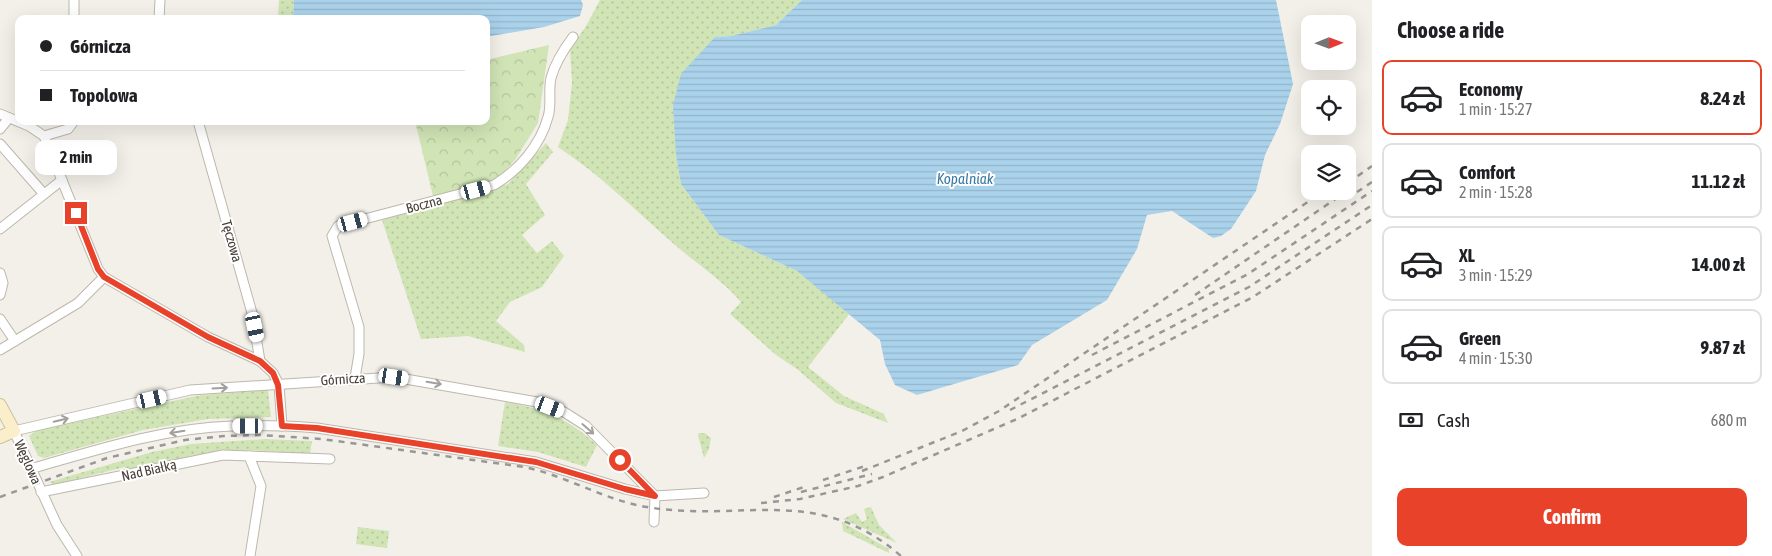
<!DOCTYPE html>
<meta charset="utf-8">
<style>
:root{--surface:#fff;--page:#f2f2f2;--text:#202124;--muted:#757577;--line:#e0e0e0;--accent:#e9422a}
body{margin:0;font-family:"Asap Condensed",sans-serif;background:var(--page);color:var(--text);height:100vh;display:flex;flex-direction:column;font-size:19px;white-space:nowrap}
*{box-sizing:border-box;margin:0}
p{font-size:16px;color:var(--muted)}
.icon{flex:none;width:28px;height:28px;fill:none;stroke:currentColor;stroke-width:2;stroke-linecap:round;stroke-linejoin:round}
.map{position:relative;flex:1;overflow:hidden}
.sheet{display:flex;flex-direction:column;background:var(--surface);width:400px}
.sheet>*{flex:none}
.guide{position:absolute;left:15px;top:15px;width:475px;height:110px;border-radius:10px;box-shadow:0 5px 20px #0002;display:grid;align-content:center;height:110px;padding:0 25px;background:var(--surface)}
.needle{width:32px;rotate:89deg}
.controls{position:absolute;left:1301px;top:15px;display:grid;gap:10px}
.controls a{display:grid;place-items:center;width:55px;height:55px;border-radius:10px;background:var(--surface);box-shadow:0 5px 20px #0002;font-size:25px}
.end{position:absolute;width:22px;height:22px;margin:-11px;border:6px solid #e9422a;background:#fff;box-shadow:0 0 0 2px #fff}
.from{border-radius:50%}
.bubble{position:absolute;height:35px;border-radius:10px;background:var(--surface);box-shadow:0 5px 20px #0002;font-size:16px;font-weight:700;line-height:35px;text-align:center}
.car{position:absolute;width:15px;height:30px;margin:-15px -8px;border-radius:6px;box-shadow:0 0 4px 1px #0007;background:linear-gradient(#fff 24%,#345 0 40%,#fff 0 76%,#345 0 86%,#fff 0)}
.guide b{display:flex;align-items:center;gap:18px;height:48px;font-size:19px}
.guide b+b{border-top:1px solid var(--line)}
.guide i{width:12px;height:12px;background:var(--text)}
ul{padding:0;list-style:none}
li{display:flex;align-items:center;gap:15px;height:75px;margin:0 10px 8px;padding:0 15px;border:2px solid var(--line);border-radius:10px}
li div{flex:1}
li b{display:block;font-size:19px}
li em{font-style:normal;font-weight:700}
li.current{border-color:var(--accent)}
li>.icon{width:45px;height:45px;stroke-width:1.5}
h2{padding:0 25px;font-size:22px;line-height:60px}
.pay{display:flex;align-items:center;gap:12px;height:55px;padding:0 25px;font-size:19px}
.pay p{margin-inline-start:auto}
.action{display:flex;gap:10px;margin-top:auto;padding:10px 25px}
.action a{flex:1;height:58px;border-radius:10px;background:var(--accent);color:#fff;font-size:20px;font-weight:700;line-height:58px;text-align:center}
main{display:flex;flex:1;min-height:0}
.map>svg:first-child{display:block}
.grass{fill:url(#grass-dots)}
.forest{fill:url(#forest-crowns)}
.water{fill:url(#water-rules)}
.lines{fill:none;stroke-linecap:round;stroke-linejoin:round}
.street-casing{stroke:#beb7ac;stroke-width:11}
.secondary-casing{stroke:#cfc09c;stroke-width:14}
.street{stroke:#fff;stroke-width:9}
.secondary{stroke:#faeecb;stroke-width:12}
.rail{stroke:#979797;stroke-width:2.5;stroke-dasharray:6 6;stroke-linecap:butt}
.oneway{stroke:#a2a09c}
.route{stroke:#e9422a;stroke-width:6}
.labels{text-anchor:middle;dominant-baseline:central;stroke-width:4;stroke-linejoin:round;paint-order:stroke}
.street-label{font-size:14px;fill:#464038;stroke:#fff}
.water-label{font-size:15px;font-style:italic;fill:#3778a2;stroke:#fff}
</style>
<main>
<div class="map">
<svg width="1372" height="556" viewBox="0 0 1372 556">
<defs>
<pattern id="grass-dots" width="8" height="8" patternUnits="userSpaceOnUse" patternTransform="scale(1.25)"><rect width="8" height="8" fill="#d0e4b5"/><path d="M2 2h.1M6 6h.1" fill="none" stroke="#b4c59c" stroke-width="1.8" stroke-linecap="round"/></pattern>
<pattern id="forest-crowns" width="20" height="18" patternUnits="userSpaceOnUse" patternTransform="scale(1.25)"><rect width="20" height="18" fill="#d0e4b5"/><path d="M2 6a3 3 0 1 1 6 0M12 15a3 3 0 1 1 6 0" fill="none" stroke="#b4c59c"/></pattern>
<pattern id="water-rules" width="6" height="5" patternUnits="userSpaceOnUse" patternTransform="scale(1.25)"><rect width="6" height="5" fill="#aad2eb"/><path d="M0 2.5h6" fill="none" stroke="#94b5ca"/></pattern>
</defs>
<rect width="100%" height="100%" fill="#f3f0e9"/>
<!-- grass -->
<g class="grass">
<polygon points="279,0 294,0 293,19 278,19"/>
<path d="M600 0H802L776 25 731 36 715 37 676 155 681 184 719 235 797 271 850 313 808 367 844 396 884 414 888 423 836 403 797 369 776 355 730 314 741 302C722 280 697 264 675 245 636 211 602 176 558 147L568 120 572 83 570 49 586 26Z"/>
<polygon points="546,143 553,152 526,184 545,215 522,235 537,253 552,241 564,256 542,287 510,302 496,321 524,345 525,352 468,336 421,339 382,220 508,184"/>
<polygon points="268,390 271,417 208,419 143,430 44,458 38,456 29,436 37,430 201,395"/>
<path d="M505 402C545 409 567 418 597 445L586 467 538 452 498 446Z"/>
<polygon points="699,433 705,433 711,438 709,449 704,458 698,435"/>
<polygon points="265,439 312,441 310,454 249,450 194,455 126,471 125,467 73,480 74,484 57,485 49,482 152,452 191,444"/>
<polygon points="871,507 879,525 897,543 843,519 856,513 862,522 867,519 864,509"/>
<polygon points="842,522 889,549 889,553 843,531"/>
<polygon points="358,527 389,531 387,548 356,544"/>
</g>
<!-- forest -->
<polygon class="forest" points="549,45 538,123 515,160 498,179 433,196 415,121 486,121 486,60"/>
<!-- water -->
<g class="water">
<polygon points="294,0 581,0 583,5 580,16 544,27 486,37 486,19 293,19"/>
<polygon points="802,0 1276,0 1293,84 1280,124 1265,155 1256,191 1231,229 1221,236 1213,238 1172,211 1147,215 1137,249 1107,300 1032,345 1018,365 917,395 895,385 885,364 880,340 797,271 719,235 681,184 676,155 673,105 681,74 715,37 731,36 776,25"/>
</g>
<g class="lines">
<!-- street casing -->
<g class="street-casing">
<g id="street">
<polyline points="74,0 74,19"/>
<polyline points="159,19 160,0"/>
<polyline points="0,114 29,126 44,136 98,269 104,277 208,337 260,361 273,373 279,385 282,426"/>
<polyline points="198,121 252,313 260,361"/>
<polyline points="0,129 9,118"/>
<polyline points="44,136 68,129 74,121"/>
<polyline points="0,144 44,194"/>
<polyline points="0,229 62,180"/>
<polyline points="0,273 3,283 0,295"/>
<polyline points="0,319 15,341"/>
<polyline points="0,350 78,303 104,277"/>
<path d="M355 378 359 354V327L332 236 338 226 494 185C519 170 540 146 548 117 552 105 548 91 551 78 555 63 564 49 573 37"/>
<polyline points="249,456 261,486 250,556"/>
<path d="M30 469C96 450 164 428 232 426 260 425 289 426 317 428L536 462 625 489 655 496 704 493"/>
<polyline points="41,492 223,455 330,459"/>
<polyline points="654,522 655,496"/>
<polyline points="77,556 57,525 14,431 190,390 394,377 537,402 564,412 586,426 655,496"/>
</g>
</g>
<!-- secondary casing -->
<g class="secondary-casing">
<polyline id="secondary" points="0,405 14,431 0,437"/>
</g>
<!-- street -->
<use href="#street" class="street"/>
<!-- secondary -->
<use href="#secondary" class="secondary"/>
<!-- rail -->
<g class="rail">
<polyline points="1348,183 1372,166"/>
<polyline points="1357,192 1372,182"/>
<polyline points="1195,295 1347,191"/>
<polyline points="1092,355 1248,274 1372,191"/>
<polyline points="1010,410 1249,287 1372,205"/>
<polyline points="862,471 962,431 999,411 1324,191"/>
<polyline points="823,480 868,465"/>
<polyline points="801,492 872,474"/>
<path d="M0 497 107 458 185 440 224 436 260 435 322 439 524 467C567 476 604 500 647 507 742 523 817 483 901 556"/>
<polyline points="774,497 807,486"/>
<polyline points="761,503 800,499 858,486 883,477 1017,419 1253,297 1372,219"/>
</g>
</g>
<!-- one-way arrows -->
<defs><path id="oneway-shaft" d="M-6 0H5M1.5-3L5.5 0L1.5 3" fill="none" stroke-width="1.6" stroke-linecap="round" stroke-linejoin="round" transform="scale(1.25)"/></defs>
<g class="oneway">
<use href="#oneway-shaft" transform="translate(434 383) rotate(9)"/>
<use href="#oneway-shaft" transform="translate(220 388) rotate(-3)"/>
<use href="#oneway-shaft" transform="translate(61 420) rotate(-13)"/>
<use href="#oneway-shaft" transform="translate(588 429) rotate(41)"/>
<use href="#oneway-shaft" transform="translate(177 432) rotate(171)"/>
</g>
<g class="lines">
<!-- route -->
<polyline class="route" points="76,213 98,269 104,277 208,337 260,361 273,373 278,385 282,426 317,428 536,462 625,489 655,496 620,460"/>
</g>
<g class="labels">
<!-- street labels -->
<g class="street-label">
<text transform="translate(424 204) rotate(-15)">Boczna</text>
<text transform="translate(232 241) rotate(74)">Tęczowa</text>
<text transform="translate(343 379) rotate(-4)">Górnicza</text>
<text transform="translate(28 462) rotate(66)">Węglowa</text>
<text transform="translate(149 470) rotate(-13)">Nad Białką</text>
</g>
<!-- water labels -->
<g class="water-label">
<text x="965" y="178">Kopalniak</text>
</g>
</g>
</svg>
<div class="controls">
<a><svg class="needle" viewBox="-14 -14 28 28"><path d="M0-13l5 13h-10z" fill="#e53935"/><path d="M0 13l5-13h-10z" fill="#757577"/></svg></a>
<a><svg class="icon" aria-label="locate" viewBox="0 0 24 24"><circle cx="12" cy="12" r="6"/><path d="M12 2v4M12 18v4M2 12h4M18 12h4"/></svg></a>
<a><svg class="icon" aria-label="layers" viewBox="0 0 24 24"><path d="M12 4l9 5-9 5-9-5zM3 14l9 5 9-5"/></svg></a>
</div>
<i class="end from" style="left:620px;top:460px"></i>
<i class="end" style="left:76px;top:213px"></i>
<div class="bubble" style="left:35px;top:140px;width:82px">2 min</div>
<i class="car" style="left:476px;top:190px;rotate:75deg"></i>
<i class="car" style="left:353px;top:222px;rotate:75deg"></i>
<i class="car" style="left:255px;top:327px;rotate:168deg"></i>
<i class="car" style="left:394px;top:377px;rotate:99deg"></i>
<i class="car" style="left:152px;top:399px;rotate:77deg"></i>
<i class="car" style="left:550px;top:407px;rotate:111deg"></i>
<i class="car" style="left:248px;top:426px;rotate:270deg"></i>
<div class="guide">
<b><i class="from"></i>Górnicza</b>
<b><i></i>Topolowa</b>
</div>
</div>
<section class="sheet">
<h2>Choose a ride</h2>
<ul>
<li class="current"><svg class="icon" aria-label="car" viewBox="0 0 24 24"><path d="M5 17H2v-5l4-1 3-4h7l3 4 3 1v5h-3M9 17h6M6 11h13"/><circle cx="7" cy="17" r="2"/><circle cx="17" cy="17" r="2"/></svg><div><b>Economy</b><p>1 min · 15:27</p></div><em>8.24 zł</em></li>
<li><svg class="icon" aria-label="car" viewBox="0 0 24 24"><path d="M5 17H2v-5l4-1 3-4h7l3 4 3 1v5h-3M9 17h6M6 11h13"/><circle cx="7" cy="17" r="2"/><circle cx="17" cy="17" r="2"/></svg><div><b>Comfort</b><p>2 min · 15:28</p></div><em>11.12 zł</em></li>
<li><svg class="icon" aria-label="car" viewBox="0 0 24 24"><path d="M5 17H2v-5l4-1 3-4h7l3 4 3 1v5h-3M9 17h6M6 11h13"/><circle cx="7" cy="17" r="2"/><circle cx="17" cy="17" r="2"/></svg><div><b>XL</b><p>3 min · 15:29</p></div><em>14.00 zł</em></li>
<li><svg class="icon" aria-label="car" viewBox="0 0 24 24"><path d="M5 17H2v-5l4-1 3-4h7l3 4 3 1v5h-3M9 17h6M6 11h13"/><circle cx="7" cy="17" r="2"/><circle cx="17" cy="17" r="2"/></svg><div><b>Green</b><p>4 min · 15:30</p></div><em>9.87 zł</em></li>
</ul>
<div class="pay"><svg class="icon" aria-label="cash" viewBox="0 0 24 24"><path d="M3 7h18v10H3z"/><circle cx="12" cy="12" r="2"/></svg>Cash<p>680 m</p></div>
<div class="action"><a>Confirm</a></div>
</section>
</main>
